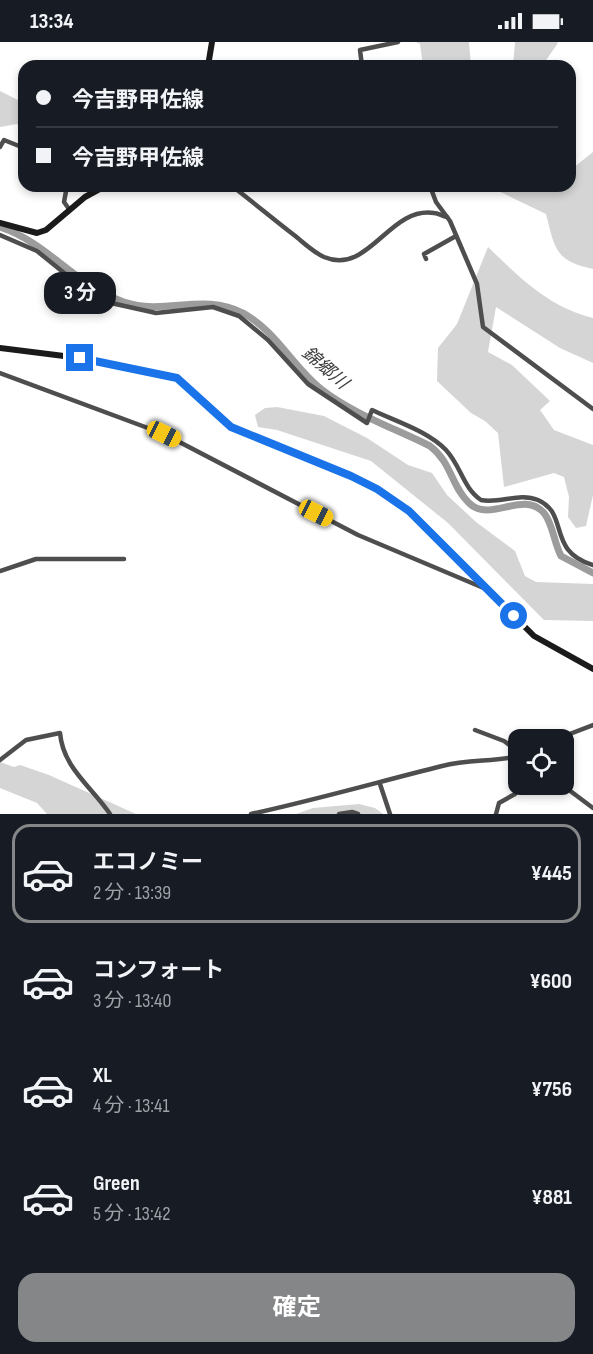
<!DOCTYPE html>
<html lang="ja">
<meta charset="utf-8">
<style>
:root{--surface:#171b24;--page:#20242c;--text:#f1f3f6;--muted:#9ea1a6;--line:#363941;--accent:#858687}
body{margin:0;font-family:"Sofia Sans Condensed","Noto Sans JP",sans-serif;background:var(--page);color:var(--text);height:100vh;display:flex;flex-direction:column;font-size:22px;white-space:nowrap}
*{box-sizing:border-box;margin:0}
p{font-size:20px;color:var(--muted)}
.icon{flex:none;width:33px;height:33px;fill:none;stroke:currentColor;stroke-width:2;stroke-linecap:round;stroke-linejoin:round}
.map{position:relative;height:772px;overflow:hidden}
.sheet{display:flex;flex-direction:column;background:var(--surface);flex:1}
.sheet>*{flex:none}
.guide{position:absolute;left:18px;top:18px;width:558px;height:132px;border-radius:18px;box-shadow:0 3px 9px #0003;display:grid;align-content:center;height:132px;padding:0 18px;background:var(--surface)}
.controls{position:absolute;left:508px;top:687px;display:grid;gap:12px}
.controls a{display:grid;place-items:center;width:66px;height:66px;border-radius:12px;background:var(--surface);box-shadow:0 3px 9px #0003;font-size:30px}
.end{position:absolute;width:27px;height:27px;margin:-14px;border:8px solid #1a73e8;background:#fff;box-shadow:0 0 0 3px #fff}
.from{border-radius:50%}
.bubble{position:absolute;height:42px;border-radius:18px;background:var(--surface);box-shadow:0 3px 9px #0003;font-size:20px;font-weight:700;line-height:42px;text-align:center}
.car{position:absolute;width:18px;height:36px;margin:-18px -9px;border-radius:8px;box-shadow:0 0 4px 2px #0007;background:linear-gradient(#f5c518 24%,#345 0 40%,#f5c518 0 76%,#345 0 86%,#f5c518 0)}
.guide b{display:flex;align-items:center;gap:21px;height:57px;font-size:22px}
.guide b+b{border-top:2px solid var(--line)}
.guide i{width:15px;height:15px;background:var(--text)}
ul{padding:10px 0 0;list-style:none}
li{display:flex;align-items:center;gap:18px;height:99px;margin:0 12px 9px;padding:0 6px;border:3px solid transparent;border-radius:18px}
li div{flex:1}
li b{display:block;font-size:22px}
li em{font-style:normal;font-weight:700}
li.on{border-color:var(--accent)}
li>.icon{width:54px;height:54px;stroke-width:1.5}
.button{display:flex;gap:12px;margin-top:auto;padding:12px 18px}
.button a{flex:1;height:69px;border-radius:18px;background:var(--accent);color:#fff;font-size:24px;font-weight:700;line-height:69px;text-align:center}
.status{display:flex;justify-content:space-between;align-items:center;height:42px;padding:0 30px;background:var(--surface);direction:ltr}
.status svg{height:16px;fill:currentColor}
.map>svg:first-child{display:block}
.green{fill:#d5d5d5}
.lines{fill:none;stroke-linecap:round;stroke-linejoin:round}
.river{stroke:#9c9c9c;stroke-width:7}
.street{stroke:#4e4e4e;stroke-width:4.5}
.secondary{stroke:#1b1b1b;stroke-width:6}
.route{stroke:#1a73e8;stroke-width:8}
.labels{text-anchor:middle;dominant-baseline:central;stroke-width:6;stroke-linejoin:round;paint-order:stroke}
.water-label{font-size:18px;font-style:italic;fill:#3d3d3d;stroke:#fff}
</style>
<div class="status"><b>13:34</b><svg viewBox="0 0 49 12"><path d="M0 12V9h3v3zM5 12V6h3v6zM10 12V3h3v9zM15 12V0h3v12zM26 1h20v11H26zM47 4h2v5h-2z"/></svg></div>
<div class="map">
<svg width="593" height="772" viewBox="0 0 593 772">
<rect width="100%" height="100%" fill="#fff"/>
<!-- green -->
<g class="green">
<polygon points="416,0 469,0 471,24 423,24 420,2"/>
<polygon points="515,0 557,0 558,1 542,24 513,24"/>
<polygon points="0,49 24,61 24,91 17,82 0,85"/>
<path d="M593 110V227C555 219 555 207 546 172L488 144H570V113L573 126Z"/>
<path d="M488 205C520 236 549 265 593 276V321L560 306 496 265 488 310 512 323 550 359 540 368 554 388 593 403V453L586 484 576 486 568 475 569 455 564 435 554 431 504 445 498 391 485 379 471 371 437 339 438 306 457 282Z"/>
<polygon points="277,365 324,374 367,396 408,423 432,431 447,453 476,480 515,509 525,534 536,540 593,542 593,579 544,578 448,481 371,419 277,388 258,385 255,373 265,366"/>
<polygon points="0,720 14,725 20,723 49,733 136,772 47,772 37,761 0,746"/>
<polygon points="359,762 375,766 383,772 296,772 313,766"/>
</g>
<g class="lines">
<!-- river -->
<path class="river" d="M0 185C47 200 77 245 124 260 166 274 202 250 243 271 276 289 293 325 321 347 353 372 394 386 430 404 452 421 451 444 469 461 490 482 523 447 544 471 553 482 554 501 561 514L593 531"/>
<!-- street -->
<g class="street">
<polyline points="362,24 360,8 398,0"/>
<polyline points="0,105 4,98 24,106"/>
<polyline points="67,144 64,160 69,167"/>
<path d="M232 144C253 160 273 177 294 193 303 200 313 210 324 215 369 234 389 164 434 171 438 171 442 174 447 175"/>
<polyline points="430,144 436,160 450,179 477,242 483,285 593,367"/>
<path d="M0 193 37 209 84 247 111 261 156 271 213 265 239 274 268 298 308 342 367 381 372 368C395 379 428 389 446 408 461 424 463 446 481 458 500 462 519 450 538 458 570 472 546 509 593 523"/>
<polyline points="426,217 424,212 456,194"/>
<polyline points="0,331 164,392 358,493 486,547"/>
<polyline points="0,529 36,517 124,517"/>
<polyline points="475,688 504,699 519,710"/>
<polyline points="554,698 593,683"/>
<path d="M0 718 26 698 60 691C63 726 92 745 110 772"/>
<polyline points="380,742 390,772"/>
<polyline points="561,742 593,766"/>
<path d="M251 772C315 758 378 740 442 724 468 717 494 720 519 714"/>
<polyline points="339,772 352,770 358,772"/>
<polyline points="496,772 499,761 515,752 519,742"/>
</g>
<!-- secondary -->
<g class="secondary">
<polyline points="208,24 212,0"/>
<polyline points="0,181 37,191 46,188 85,155 105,144"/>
<polyline points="0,306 80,316 177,336 231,385 351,434 377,447 409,469 534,594 593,627"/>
</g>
</g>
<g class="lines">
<!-- route -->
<polyline class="route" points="80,316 177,336 231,385 351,434 377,447 409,469 514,574"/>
</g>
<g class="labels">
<!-- water labels -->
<g class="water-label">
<text transform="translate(325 326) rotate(41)">錦郷川</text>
</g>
</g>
</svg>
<div class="controls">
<a><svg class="icon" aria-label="locate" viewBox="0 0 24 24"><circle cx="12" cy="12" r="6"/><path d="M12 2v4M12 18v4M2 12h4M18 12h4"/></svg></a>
</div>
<i class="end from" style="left:514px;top:574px"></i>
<i class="end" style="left:80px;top:316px"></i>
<div class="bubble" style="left:44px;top:230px;width:72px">3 分</div>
<i class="car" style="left:164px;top:392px;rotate:116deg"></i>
<i class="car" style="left:316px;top:471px;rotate:117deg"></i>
<div class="guide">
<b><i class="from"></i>今吉野甲佐線</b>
<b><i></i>今吉野甲佐線</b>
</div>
</div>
<section class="sheet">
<ul>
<li class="on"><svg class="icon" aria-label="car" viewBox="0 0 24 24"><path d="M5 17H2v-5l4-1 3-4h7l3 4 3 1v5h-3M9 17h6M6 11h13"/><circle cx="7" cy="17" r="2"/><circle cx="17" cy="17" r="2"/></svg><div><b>エコノミー</b><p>2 分 · 13:39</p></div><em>¥445</em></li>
<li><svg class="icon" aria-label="car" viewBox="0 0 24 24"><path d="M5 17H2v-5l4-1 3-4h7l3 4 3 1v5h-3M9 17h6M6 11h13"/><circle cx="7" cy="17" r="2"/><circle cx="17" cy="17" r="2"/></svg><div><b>コンフォート</b><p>3 分 · 13:40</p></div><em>¥600</em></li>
<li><svg class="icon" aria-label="car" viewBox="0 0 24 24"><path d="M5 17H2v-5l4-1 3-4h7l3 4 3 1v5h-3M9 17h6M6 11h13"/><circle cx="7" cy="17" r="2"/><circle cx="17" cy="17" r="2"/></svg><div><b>XL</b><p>4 分 · 13:41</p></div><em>¥756</em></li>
<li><svg class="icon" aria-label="car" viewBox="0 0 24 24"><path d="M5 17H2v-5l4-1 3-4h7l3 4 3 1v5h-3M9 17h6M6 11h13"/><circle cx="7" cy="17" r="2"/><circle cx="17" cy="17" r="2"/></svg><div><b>Green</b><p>5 分 · 13:42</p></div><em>¥881</em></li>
</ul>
<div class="button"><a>確定</a></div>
</section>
